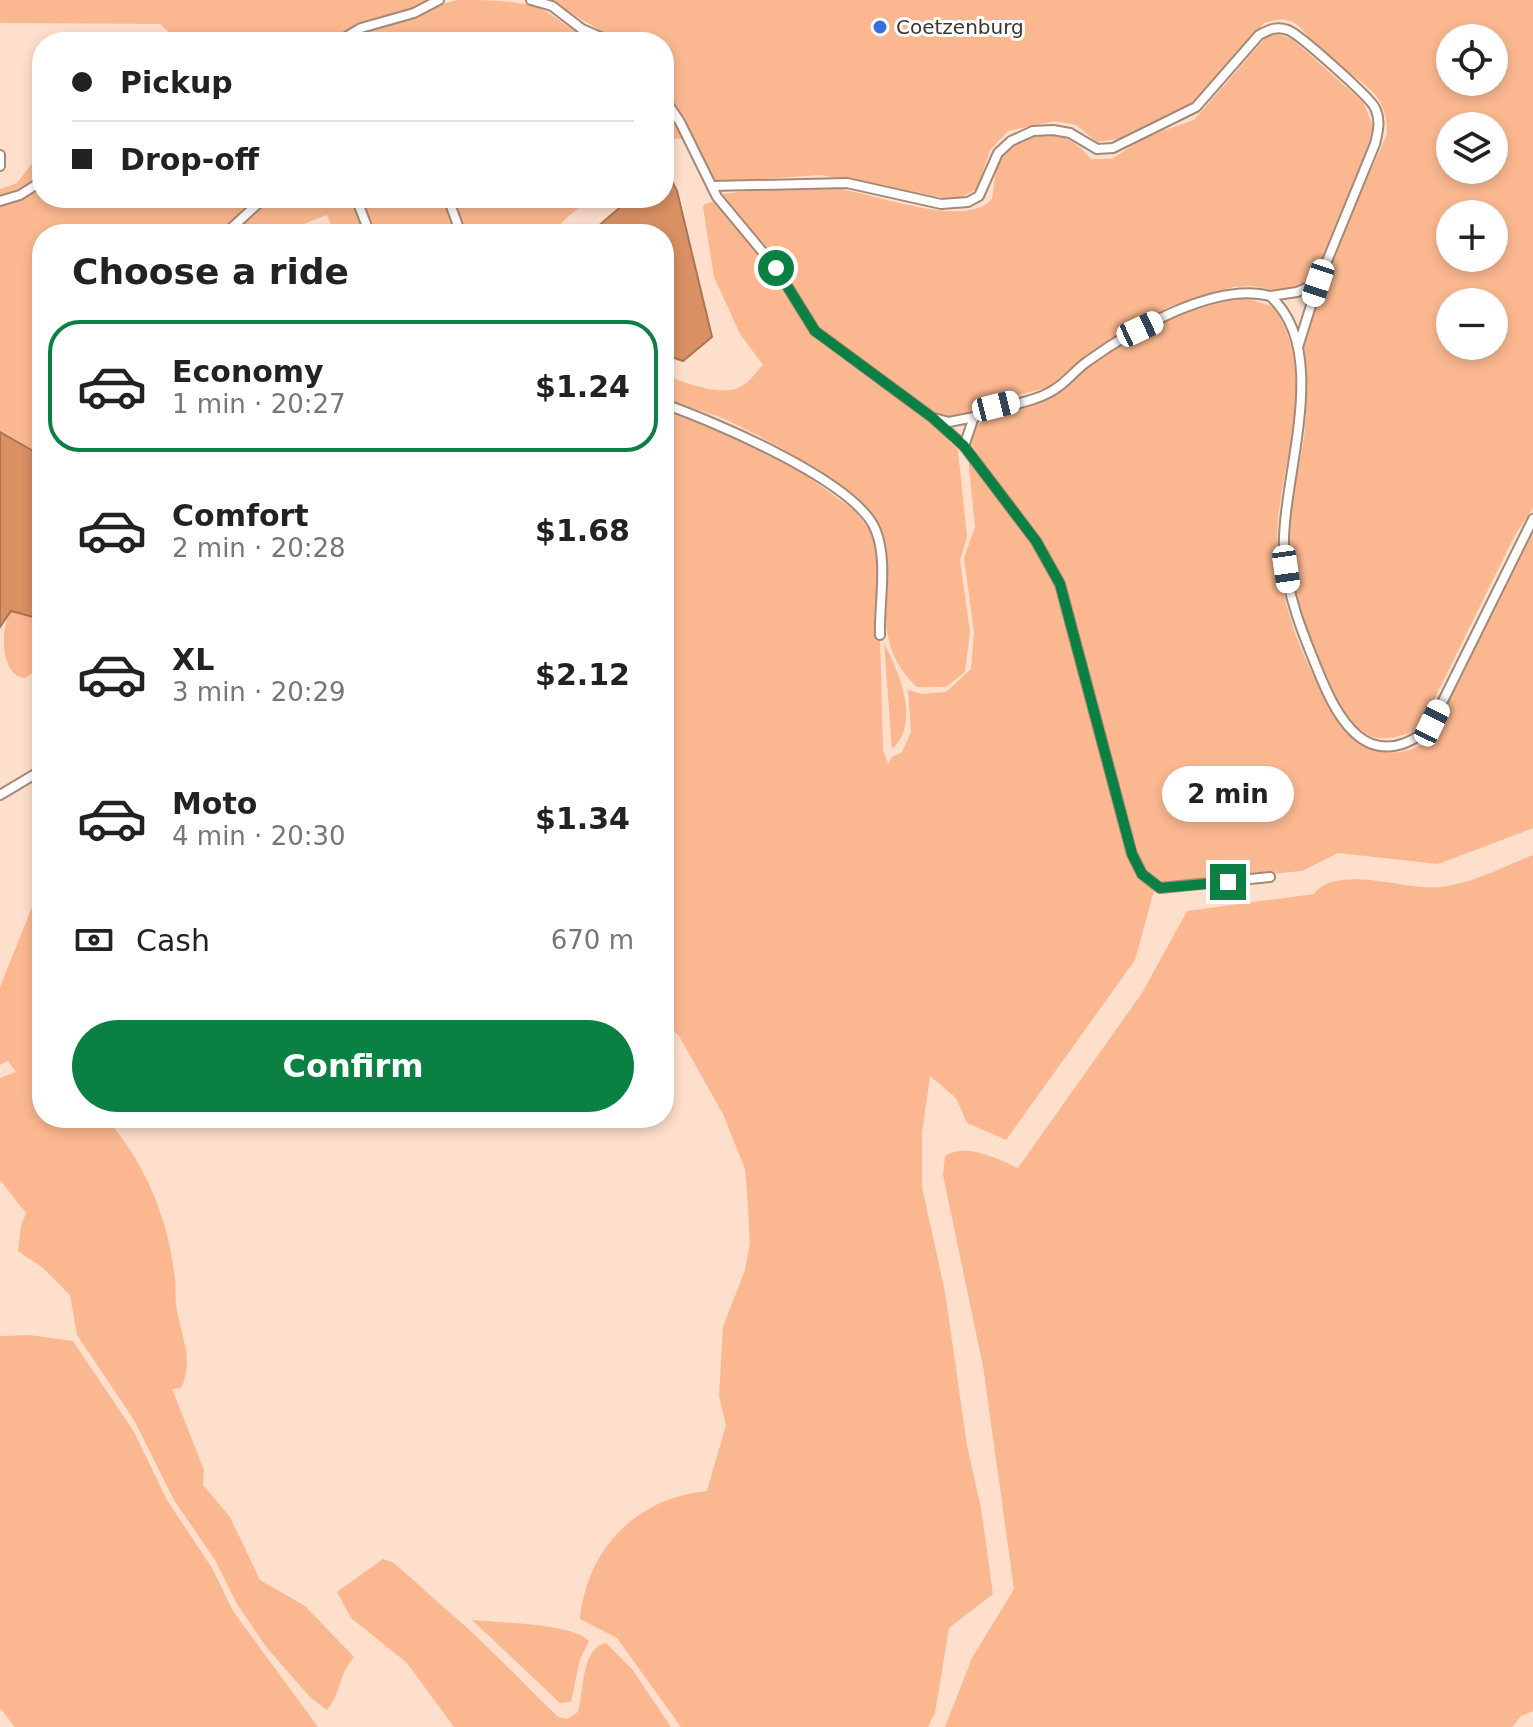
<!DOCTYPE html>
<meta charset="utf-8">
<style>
:root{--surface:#fff;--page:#f2f2f2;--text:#222;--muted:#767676;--line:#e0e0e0;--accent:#0b8043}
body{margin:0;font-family:"DejaVu Sans",sans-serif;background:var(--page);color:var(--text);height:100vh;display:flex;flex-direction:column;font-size:30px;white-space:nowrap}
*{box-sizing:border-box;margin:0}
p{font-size:26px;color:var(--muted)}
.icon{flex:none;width:44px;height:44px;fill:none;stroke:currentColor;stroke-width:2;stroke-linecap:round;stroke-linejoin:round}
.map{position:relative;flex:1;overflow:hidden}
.drawer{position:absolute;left:32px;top:224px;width:642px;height:904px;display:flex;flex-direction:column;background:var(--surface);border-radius:32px;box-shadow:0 4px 12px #0003}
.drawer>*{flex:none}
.hud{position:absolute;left:32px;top:32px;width:642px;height:176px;border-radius:32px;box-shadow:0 4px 12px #0003;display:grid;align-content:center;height:176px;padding:0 40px;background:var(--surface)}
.tools{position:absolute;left:1436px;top:24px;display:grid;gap:16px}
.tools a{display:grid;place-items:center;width:72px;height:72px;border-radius:50%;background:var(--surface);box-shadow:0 4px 12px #0003;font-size:40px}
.end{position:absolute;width:36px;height:36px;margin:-18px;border:10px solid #0b8043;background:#fff;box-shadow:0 0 0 4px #fff}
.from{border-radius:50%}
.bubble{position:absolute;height:56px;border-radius:28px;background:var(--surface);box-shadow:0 4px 12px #0003;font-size:26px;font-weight:600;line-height:56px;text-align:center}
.car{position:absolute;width:24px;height:48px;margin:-24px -12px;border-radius:10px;box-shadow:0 0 6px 2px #0007;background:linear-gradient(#fff 24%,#345 0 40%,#fff 0 76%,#345 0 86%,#fff 0)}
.hud b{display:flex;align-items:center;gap:28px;height:76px;font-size:30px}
.hud b+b{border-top:2px solid var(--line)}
.hud i{width:20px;height:20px;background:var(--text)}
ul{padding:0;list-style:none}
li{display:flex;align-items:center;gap:24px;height:132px;margin:0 16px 12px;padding:0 24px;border:4px solid transparent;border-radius:32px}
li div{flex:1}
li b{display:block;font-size:30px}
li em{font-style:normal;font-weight:600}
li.active{border-color:var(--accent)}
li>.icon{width:72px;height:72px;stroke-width:1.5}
h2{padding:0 40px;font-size:36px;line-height:96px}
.pay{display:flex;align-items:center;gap:20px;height:88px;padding:0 40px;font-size:30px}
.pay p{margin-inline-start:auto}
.cta{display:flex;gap:16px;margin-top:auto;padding:16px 40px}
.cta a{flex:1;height:92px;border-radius:48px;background:var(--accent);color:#fff;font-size:32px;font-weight:600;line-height:92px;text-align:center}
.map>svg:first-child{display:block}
.green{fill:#fbb890;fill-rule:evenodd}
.water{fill:#d99063;stroke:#ab7452;stroke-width:2}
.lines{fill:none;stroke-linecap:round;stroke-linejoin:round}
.minor-casing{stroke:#a58877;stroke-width:12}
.minor{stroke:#fff;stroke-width:8}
.route{stroke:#0b8043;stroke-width:10}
.poi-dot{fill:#376fde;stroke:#fff;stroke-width:3}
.labels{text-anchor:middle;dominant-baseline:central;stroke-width:6;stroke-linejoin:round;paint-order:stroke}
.poi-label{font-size:20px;fill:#3f332b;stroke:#fff;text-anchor:start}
</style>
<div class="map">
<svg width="1533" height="1727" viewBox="0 0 1533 1727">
<rect width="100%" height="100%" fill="#fedfcc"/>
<!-- green -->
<g class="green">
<polygon points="0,0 431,0 415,10 353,26 332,42 179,42 160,24 0,23"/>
<path d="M457 0C483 0 515 0 539 8 559 17 572 33 594 39L598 29 548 0H1533V508L1515 535 1420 728C1402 736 1381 745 1362 731 1324 704 1290 589 1289 542 1288 499 1304 459 1306 416 1307 392 1300 366 1304 343 1315 280 1361 195 1387 134 1388 87 1354 81 1324 55 1302 36 1301 10 1264 23L1199 98 1178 112 1118 139 1097 142 1076 125 1055 121 1008 131 990 150 977 189 956 200 821 175 716 182 696 143 678 138 664 142V42H344L360 31 415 18 425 9ZM1450 38H1494V82H1450ZM1450 126H1494V170H1450ZM1450 214H1494V258H1450ZM1450 302H1494V346H1450Z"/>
<path d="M1277 33 1292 39 1363 102 1375 130 1317 276 1309 282 1279 291 1252 286 1234 287 1170 306 1091 353 1049 387 987 403 968 415 950 417 938 414 823 334 781 267 722 194C754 190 801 185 832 188 870 191 964 231 992 199L997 163C1026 127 1062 123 1091 159H1112L1145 137 1194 120 1266 37Z"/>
<polygon points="42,150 42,198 445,198 457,234 335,234 327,215 278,234 42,234 42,456 0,432 0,189 17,183"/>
<polygon points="454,198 589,198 549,234 467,234"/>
<path d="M716 201 754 247 815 339 929 422 958 450 967 537 960 560 970 632 965 672 946 687H917C869 641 893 597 885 543 877 495 759 433 717 416 700 410 681 405 664 400V375C684 382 726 400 745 384 752 379 757 371 763 365L740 334 714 277 703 207 705 204Z"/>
<path d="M1246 298 1274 307C1289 330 1295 354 1296 382 1298 429 1282 474 1278 521 1273 578 1294 641 1321 690 1332 711 1343 737 1365 747 1385 756 1412 754 1429 740L1533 528V828L1438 864 1338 853 1302 871 1170 883 1157 882 1141 864 1064 584 1037 537 1019 516 969 441C988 399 1017 414 1051 398 1066 391 1076 376 1088 366 1134 331 1189 307 1246 298Z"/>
<path d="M664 410 761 448 796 468 855 511 871 532 878 560 883 750 888 764 892 757 902 752 911 732 908 690 922 694 946 692 971 669 974 632 964 558 975 527 968 456 1045 562 1056 586 1130 863 1154 891 1135 960 1006 1140 967 1123 956 1098 930 1076 922 1133V1187L945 1292 967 1446 981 1508 993 1594 949 1628 935 1713 928 1727H681L617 1638 580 1619C587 1549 636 1498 707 1491L726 1425 719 1396 723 1327 745 1270 750 1243 747 1191 745 1169 723 1114 679 1036 664 1021Z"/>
<path d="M11 611 33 616 42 615C42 636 48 666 25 678 0 676 0 627 11 611Z"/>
<path d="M884 643C899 672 921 723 892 749Z"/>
<path d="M1533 855V1711L1521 1716 1512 1727H945L972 1658 1014 1589 983 1366 943 1175 945 1156C966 1142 998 1159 1018 1168L1142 993 1187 911 1314 894C1332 867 1394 885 1421 887 1460 891 1497 869 1533 855Z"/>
<path d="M42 894V1118H106C145 1163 169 1219 175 1280 176 1290 175 1301 177 1311 182 1338 194 1362 181 1388L172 1389 204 1470 203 1485 230 1517 260 1580 305 1606 354 1657C336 1679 343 1690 327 1710L311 1698 267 1648 237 1604 215 1560 174 1500 134 1420 77 1335 70 1295 43 1268 18 1251 21 1226 26 1213 0 1180V1078L16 1072 8 1061 0 1065V987L32 907Z"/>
<polygon points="29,1335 73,1341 134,1432 167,1500 212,1568 233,1611 318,1727 15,1727 0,1708 0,1336"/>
<path d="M383 1559 394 1563 475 1635 558 1717 567 1719 578 1712C584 1692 581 1647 606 1643L632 1669 671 1727H454L407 1663 351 1618 337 1592Z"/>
<path d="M472 1620C499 1623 571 1623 589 1641L580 1659 571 1702 560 1703Z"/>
</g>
<!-- water -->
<g class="water">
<polygon points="664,177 670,177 677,191 712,337 683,361 664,354 664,234 589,234 631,198 664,198"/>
<polygon points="0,432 42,456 42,615 33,617 11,611 0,627"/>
</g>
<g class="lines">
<!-- minor casing -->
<g class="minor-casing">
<g id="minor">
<polyline points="531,0 552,6 582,29 612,42"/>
<polyline points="338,42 361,28 414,13 439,0"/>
<polyline points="664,98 680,122 717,197 776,268 815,331 933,418 964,446 1036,541 1060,584 1132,854 1142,874 1160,888 1270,877"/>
<polyline points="0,155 0,166"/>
<path d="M712 186 847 183 941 204 968 202 979 196 998 153 1011 141 1033 131 1053 130 1070 133 1097 149 1113 148 1196 107 1259 35C1270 29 1277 26 1288 30 1298 33 1371 98 1375 108 1381 120 1378 132 1375 144L1318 283 1297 292 1270 296C1333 352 1281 478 1284 550 1286 595 1304 637 1321 678 1331 702 1347 735 1372 744 1395 752 1418 740 1432 723L1533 519"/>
<polyline points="356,198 370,234"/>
<polyline points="448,198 461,234"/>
<polyline points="0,201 20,195 42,181"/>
<polyline points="225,234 264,198"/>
<polyline points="1298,347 1318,283"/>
<path d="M664 404C713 421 858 482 876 531 888 562 879 602 880 635"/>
<path d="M974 417C999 405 1033 404 1055 389 1067 382 1076 369 1088 361 1131 330 1217 281 1270 296"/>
<polyline points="934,418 949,422 974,417 964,446"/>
<polyline points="0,795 42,770"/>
</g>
</g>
<!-- minor -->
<use href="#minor" class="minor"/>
</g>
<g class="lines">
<!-- route -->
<polyline class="route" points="776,268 815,331 933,418 964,446 1036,541 1060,584 1132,854 1142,874 1160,888 1228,882"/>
</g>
<!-- markers -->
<circle class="poi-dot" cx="880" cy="27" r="8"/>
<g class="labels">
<!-- poi labels -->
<g class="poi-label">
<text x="896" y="27">Coetzenburg</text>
</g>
</g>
</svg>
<div class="tools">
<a><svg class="icon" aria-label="locate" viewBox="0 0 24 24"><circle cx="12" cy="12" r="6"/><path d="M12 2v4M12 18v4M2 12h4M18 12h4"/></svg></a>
<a><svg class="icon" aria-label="layers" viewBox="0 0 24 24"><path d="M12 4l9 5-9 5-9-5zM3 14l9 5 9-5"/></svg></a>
<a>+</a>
<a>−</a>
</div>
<i class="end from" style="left:776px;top:268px"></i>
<i class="end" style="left:1228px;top:882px"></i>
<div class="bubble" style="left:1162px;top:766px;width:132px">2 min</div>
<i class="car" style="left:1318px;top:283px;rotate:198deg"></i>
<i class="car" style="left:1140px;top:329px;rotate:65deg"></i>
<i class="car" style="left:996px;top:406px;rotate:76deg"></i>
<i class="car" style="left:1286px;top:569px;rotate:172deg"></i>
<i class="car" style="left:1432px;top:723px;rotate:26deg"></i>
<div class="hud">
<b><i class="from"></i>Pickup</b>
<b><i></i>Drop-off</b>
</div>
<section class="drawer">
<h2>Choose a ride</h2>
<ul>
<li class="active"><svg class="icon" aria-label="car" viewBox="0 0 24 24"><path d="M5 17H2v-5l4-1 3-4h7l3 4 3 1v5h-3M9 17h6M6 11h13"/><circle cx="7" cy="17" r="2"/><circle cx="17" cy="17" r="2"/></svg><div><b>Economy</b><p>1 min · 20:27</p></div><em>$1.24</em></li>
<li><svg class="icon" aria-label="car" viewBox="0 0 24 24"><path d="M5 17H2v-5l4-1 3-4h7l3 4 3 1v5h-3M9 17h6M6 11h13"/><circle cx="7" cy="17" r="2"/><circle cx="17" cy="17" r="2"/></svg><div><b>Comfort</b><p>2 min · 20:28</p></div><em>$1.68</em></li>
<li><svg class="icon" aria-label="car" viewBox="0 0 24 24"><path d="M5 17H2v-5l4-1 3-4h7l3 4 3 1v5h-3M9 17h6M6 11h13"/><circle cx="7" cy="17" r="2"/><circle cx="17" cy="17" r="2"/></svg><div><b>XL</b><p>3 min · 20:29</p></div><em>$2.12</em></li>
<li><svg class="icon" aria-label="car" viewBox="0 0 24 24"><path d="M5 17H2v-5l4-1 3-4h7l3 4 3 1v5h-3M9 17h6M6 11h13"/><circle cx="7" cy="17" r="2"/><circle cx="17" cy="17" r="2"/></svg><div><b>Moto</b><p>4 min · 20:30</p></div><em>$1.34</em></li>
</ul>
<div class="pay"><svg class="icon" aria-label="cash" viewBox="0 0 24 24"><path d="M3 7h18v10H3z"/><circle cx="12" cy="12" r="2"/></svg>Cash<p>670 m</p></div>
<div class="cta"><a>Confirm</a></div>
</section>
</div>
